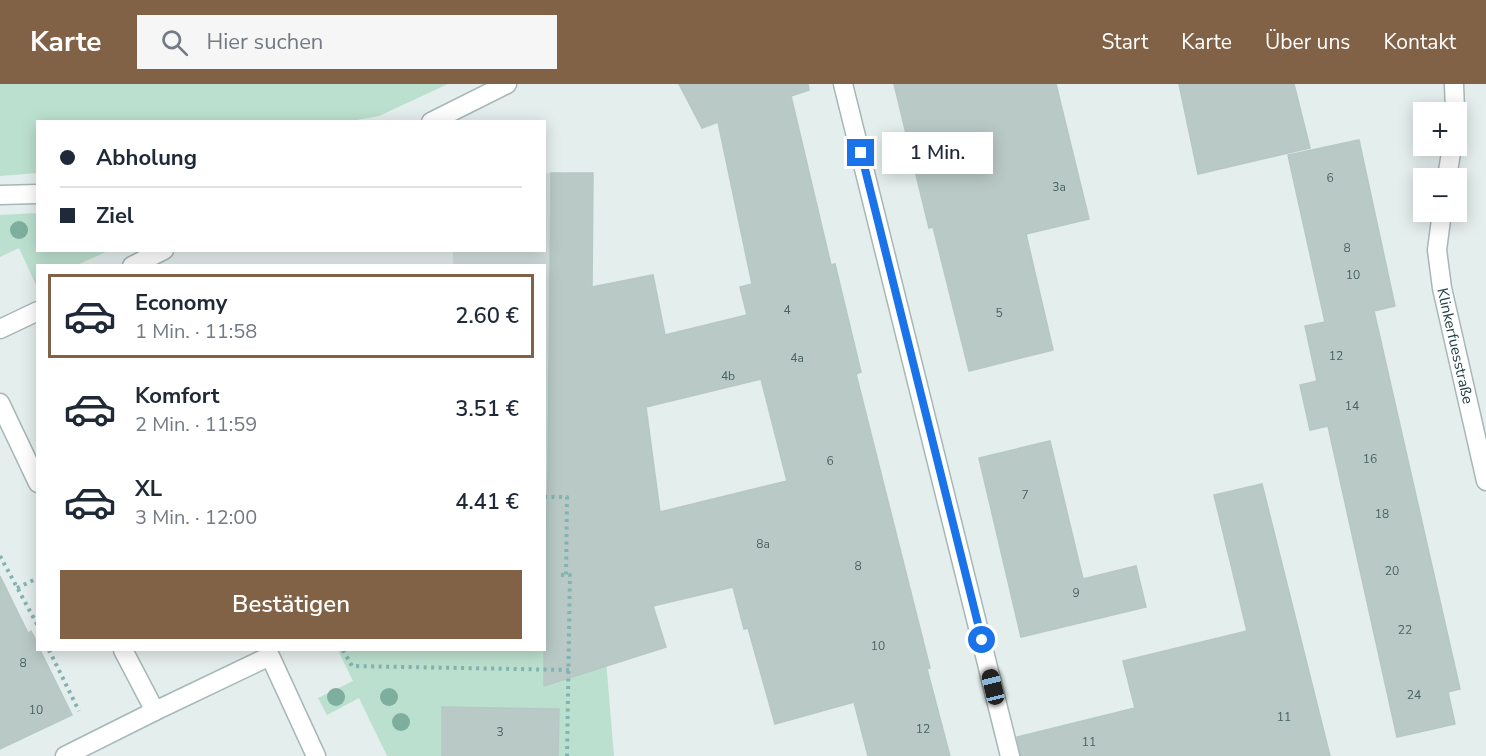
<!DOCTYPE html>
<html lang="de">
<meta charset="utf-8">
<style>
:root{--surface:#fff;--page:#f6f6f7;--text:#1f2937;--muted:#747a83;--line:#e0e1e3;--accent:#816246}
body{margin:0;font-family:"Nunito Sans",sans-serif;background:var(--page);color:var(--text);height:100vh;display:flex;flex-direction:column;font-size:22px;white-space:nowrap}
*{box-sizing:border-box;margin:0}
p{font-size:20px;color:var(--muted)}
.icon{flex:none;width:33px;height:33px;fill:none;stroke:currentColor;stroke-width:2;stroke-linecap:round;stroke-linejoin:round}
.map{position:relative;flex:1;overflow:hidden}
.panel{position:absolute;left:36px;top:180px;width:510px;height:387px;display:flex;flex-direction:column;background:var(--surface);border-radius:0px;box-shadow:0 3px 15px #0003}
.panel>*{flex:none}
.banner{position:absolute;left:36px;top:36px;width:510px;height:132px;border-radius:0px;box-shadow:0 3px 15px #0003;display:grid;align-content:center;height:132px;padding:0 24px;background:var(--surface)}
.buttons{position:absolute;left:1413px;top:18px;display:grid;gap:12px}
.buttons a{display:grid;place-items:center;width:54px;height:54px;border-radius:0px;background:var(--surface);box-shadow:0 3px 15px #0003;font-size:30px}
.end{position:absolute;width:27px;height:27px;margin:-14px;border:8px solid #1a73e8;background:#fff;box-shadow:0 0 0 3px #fff}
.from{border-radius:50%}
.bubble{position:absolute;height:42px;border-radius:0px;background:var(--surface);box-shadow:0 3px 15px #0003;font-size:20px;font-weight:600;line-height:42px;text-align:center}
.car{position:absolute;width:18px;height:36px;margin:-18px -9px;border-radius:8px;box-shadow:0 0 4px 2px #0007;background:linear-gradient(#222 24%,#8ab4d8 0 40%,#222 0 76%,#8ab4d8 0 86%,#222 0)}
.banner b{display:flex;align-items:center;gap:21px;height:57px;font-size:22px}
.banner b+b{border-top:2px solid var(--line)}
.banner i{width:15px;height:15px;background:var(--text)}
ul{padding:10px 0 0;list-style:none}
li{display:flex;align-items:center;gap:18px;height:84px;margin:0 12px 9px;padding:0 12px;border:3px solid transparent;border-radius:0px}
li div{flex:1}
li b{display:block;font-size:22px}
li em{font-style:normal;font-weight:600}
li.on{border-color:var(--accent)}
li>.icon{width:54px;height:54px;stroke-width:1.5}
.cta{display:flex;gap:12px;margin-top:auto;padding:12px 24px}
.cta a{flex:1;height:69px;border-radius:0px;background:var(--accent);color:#fff;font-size:24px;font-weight:600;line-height:69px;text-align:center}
header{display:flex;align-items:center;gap:36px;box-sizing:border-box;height:84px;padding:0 30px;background:var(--accent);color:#fff}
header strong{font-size:28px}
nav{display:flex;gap:33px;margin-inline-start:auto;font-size:21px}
.search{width:420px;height:54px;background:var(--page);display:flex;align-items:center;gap:15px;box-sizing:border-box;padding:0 21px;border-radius:0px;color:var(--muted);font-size:22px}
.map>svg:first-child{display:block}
.built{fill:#d2dedc}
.green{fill:#bce0cf}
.building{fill:#b9c9c6;stroke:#b6c8c5;stroke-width:1.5;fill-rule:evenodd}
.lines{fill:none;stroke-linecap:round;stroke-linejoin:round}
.lane-casing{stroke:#a6b7b5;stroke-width:21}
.street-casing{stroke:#a6b7b5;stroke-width:21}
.path{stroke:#83b3b0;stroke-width:4;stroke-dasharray:3 4.5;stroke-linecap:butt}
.lane{stroke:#fff;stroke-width:18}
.street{stroke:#fff;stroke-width:18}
.tree{fill:#7eae9d}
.route{stroke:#1a73e8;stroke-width:8}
.labels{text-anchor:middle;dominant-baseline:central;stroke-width:6;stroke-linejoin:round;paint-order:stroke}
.number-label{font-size:12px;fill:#486362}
.street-label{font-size:15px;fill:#224140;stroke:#f5faf9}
</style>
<header>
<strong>Karte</strong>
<div class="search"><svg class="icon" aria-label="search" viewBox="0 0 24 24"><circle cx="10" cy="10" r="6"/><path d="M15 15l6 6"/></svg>Hier suchen</div>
<nav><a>Start</a><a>Karte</a><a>Über uns</a><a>Kontakt</a></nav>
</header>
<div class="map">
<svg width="1486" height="672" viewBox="0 0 1486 672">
<rect width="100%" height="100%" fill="#e4eeec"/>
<!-- built -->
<polygon class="built" points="545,89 551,89 548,418 545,418 544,182 453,182 453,167 544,166"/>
<!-- green -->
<g class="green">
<polygon points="0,0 448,0 379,32 351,37 38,38 37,89 0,92"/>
<polygon points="37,129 38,166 108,167 77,181 38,182 36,201 19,164 0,173 0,131"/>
<polygon points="548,417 598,480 614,672 387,672 359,614 327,631 318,614 353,597 338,566 544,566 544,418"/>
</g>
<!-- building -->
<g class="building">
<path d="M679 0H808L809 6 791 12 831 181 835 180 861 288 856 290 930 584 927 585 950 672H868L854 618 775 640 748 544 744 545 733 503 653 522 666 563 544 602V442H546L548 387 551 89H593L592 203 653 191 665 251 747 231 740 203 752 200 718 38 702 44ZM761 295 787 397 660 428 646 323Z"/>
<polygon points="894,0 1056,0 1089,135 1026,150 1053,266 969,287 933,143 929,144"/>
<polygon points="1179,0 1294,0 1310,64 1198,90"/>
<polygon points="1359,56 1395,222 1374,227 1460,605 1448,608 1455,640 1397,653 1328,342 1310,346 1300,301 1317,297 1305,242 1325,238 1288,71"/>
<polygon points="1050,357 1083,495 1136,482 1146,523 1021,553 979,374"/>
<polygon points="1262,400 1330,672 1021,672 1017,653 1135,624 1123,577 1247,547 1214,411"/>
<polygon points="0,492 28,549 31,547 38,560 38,566 40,566 72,631 0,665"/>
<polygon points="442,623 559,625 558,672 442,672"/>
</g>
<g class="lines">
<!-- lane casing -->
<g class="lane-casing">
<polyline id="lane" points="0,111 38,110"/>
</g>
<!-- street casing -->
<g class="street-casing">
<g id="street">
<polyline points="843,0 1010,672"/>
<polyline points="1454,0 1455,28"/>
<polyline points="431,38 507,0"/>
<polyline points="1447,94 1452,62"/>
<path id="s1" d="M1442 128 1437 166 1442 204 1486 397"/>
<polyline points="132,182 164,166"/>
<polyline points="0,245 38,227"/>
<polyline points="0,319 38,399"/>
<polyline points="123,566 155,627 270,572 316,672"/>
<polyline points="65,672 155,627"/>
</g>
</g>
<!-- path -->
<g class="path">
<polyline points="544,413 567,413 566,491"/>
<polyline points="0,472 38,542"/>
<polyline points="561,491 570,491 567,672"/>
<polyline points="17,504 38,494"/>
<polyline points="49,566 79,627"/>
<polyline points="343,566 352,582 569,586"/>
</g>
<!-- lane -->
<use href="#lane" class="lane"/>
<!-- street -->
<use href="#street" class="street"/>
</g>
<!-- trees -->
<g class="tree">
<circle cx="19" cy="146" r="9"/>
<circle cx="336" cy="613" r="9"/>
<circle cx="389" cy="613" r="9"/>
<circle cx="401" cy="638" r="9"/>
</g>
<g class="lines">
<!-- route -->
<polyline class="route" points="861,69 982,556"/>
</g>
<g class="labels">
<!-- number labels -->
<g class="number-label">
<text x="1330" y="94">6</text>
<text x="1059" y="103">3a</text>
<text x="1347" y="164">8</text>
<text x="1353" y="191">10</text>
<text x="787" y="226">4</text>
<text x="999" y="229">5</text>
<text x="1336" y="272">12</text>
<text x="797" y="274">4a</text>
<text x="728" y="292">4b</text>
<text x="1352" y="322">14</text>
<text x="1370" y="375">16</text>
<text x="830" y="377">6</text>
<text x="1025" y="411">7</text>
<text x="1382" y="430">18</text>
<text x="763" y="460">8a</text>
<text x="858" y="482">8</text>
<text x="1392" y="487">20</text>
<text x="1076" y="509">9</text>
<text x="1405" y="546">22</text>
<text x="878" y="562">10</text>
<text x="23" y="579">8</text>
<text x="1414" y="611">24</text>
<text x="36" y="626">10</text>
<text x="1284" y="633">11</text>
<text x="923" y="645">12</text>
<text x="500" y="648">3</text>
<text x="1089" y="658">11</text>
</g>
<!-- street labels -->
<g class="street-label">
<text stroke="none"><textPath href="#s1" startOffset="136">Klinkerfuesstraße</textPath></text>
</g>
</g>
</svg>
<div class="buttons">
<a>+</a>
<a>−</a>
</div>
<i class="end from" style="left:982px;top:556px"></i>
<i class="end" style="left:861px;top:69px"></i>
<div class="bubble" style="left:882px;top:48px;width:111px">1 Min.</div>
<i class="car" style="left:993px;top:603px;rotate:346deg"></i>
<div class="banner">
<b><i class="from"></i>Abholung</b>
<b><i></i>Ziel</b>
</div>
<section class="panel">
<ul>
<li class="on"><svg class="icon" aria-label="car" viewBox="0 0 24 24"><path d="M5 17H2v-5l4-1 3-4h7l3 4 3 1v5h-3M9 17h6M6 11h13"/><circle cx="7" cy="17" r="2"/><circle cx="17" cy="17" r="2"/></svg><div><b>Economy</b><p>1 Min. · 11:58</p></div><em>2.60 €</em></li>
<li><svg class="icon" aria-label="car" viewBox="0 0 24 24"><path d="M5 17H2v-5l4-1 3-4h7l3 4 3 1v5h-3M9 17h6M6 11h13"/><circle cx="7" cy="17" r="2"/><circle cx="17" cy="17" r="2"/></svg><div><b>Komfort</b><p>2 Min. · 11:59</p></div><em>3.51 €</em></li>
<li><svg class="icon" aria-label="car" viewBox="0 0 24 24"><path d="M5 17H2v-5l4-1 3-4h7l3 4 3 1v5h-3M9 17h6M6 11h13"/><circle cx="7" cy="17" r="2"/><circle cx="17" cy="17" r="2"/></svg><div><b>XL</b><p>3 Min. · 12:00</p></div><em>4.41 €</em></li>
</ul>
<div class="cta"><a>Bestätigen</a></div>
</section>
</div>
